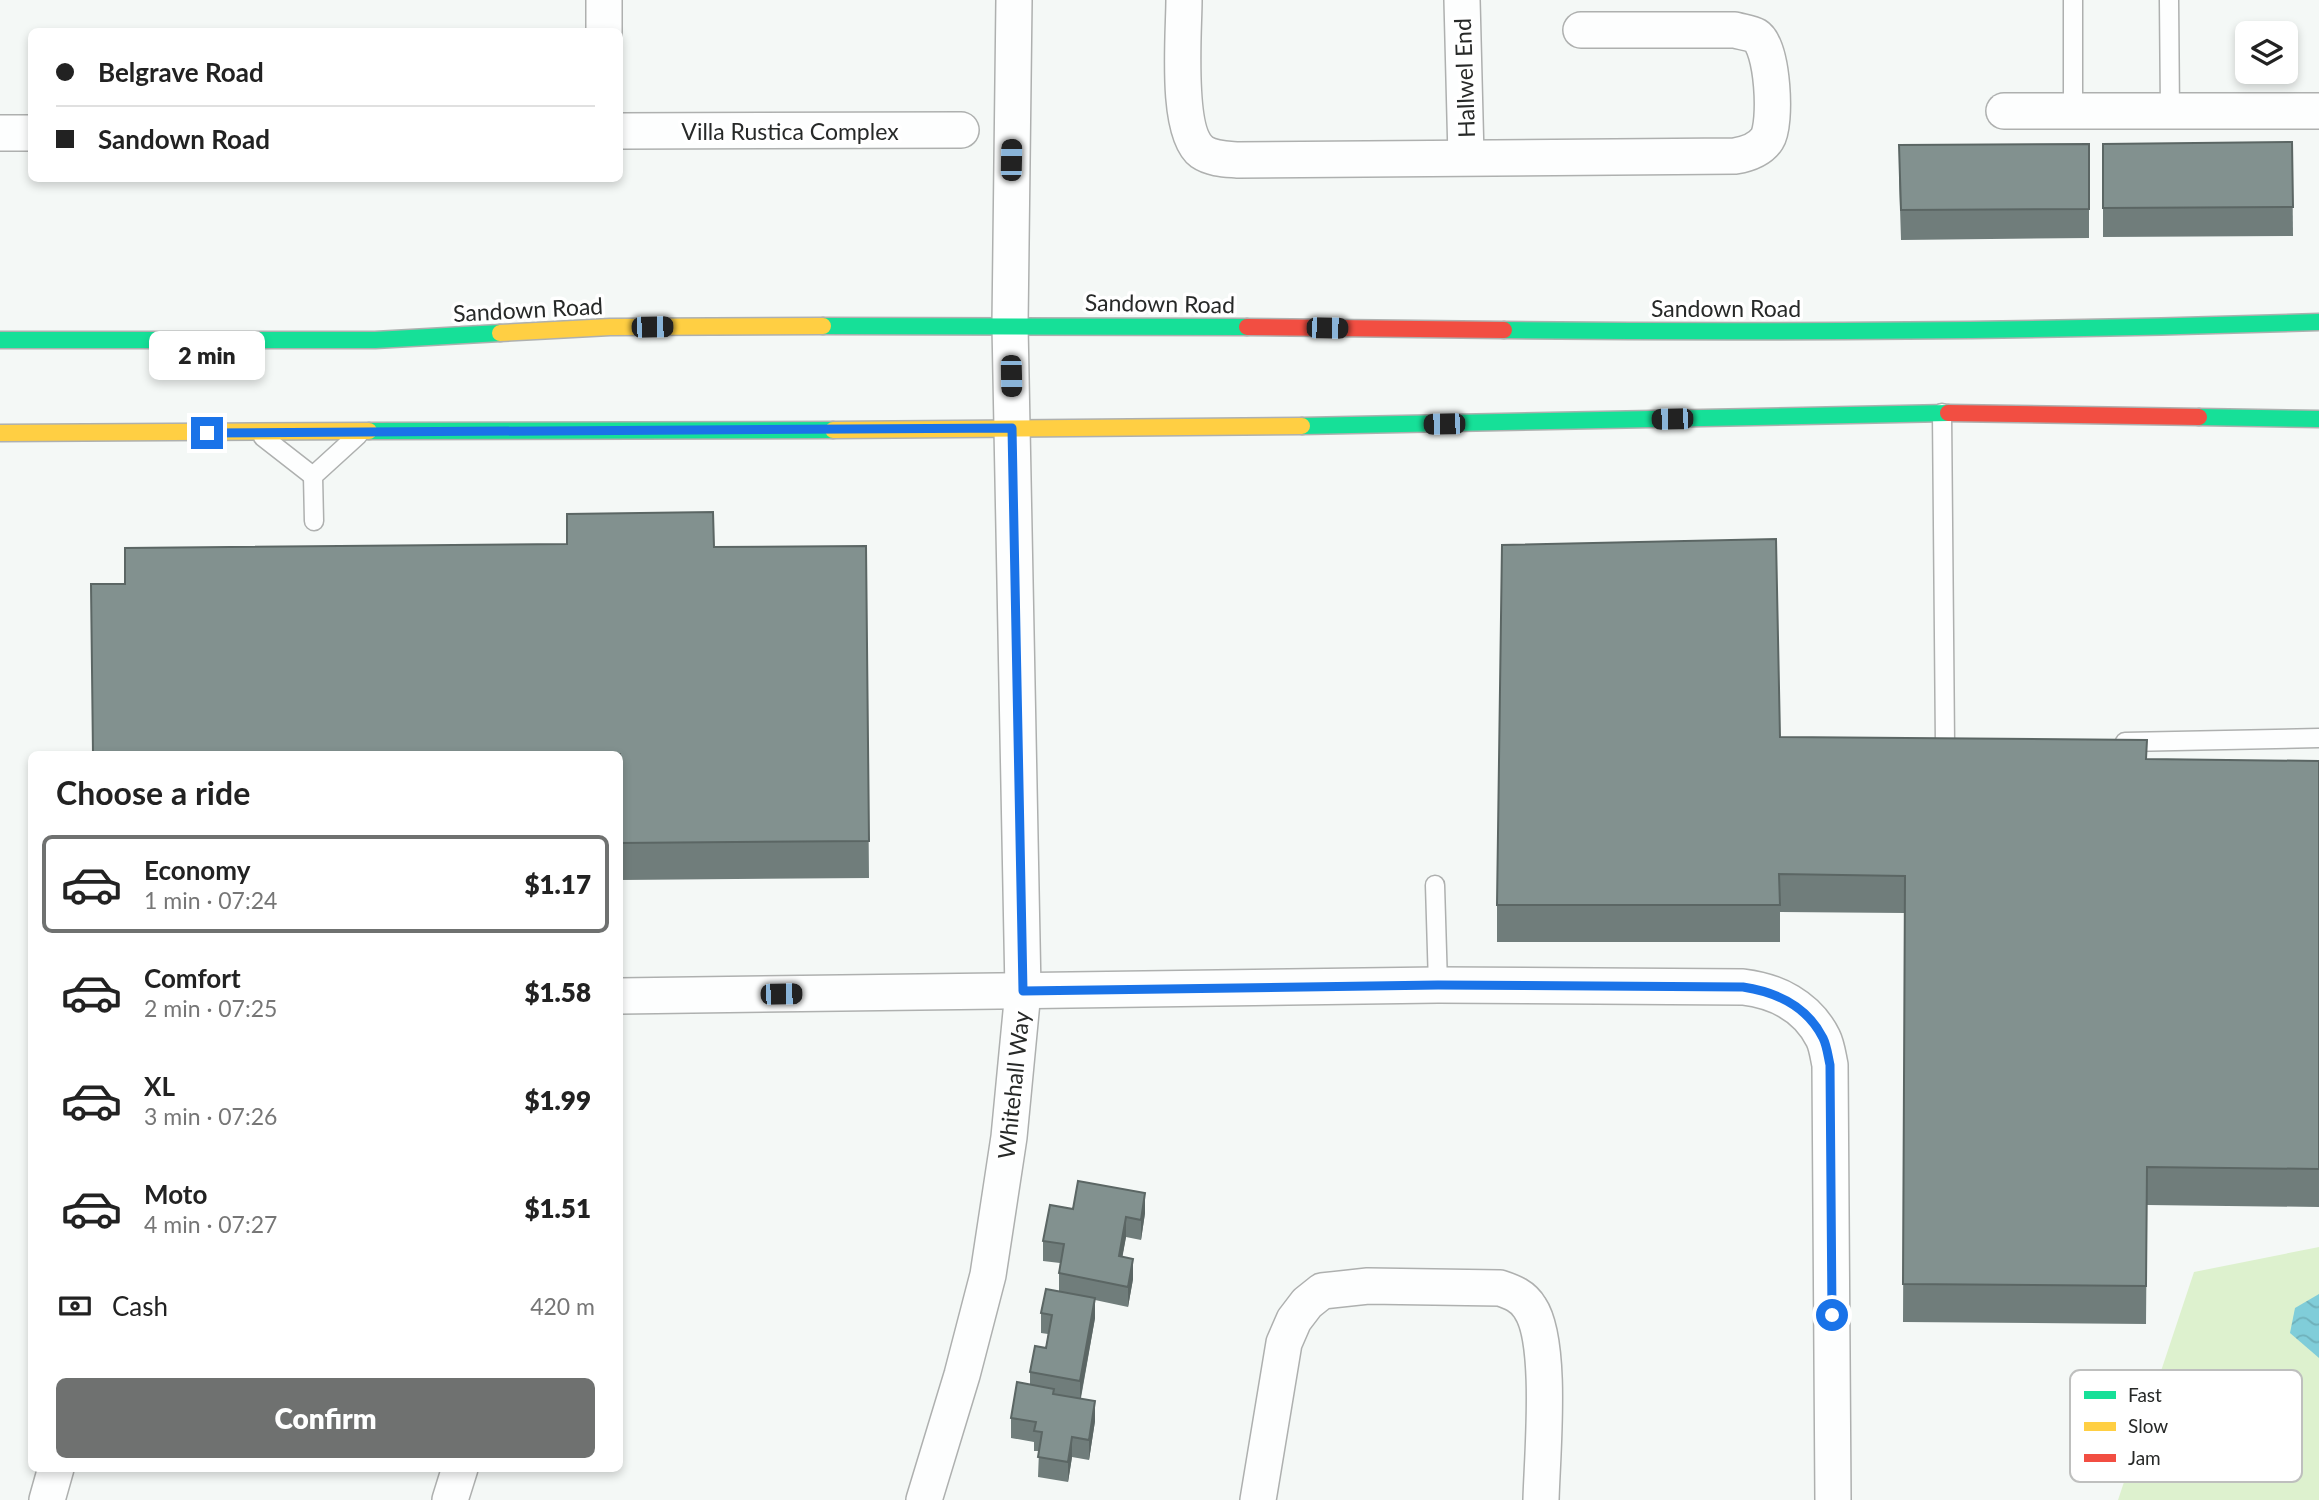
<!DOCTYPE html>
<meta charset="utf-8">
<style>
:root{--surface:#fff;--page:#f6f6f6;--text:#222;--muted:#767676;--line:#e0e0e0;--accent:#6f7170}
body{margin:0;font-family:Lato,sans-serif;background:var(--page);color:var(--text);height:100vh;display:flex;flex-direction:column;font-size:26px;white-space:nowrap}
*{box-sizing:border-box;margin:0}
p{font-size:23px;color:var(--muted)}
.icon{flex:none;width:38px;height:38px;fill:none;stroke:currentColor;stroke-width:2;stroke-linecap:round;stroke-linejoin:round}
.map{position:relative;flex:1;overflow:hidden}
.panel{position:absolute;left:28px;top:751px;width:595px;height:721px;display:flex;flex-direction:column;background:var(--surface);border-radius:10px;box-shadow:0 4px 10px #0003}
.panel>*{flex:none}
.hud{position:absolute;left:28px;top:28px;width:595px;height:154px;border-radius:10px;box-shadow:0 4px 10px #0003;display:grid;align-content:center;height:154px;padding:0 28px;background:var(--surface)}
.tools{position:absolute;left:2235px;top:21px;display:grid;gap:14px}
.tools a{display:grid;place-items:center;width:63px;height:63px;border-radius:10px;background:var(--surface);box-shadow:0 4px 10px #0003;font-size:35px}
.end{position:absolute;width:32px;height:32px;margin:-16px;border:9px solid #1a73e8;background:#fff;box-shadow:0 0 0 4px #fff}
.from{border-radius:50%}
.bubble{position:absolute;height:49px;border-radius:10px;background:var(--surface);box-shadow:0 4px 10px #0003;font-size:23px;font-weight:800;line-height:49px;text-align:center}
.car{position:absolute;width:21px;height:42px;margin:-21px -10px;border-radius:9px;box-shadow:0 0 5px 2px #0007;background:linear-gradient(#222 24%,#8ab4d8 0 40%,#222 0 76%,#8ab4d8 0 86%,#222 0)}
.hud b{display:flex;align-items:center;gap:24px;height:66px;font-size:26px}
.hud b+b{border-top:2px solid var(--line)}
.hud i{width:18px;height:18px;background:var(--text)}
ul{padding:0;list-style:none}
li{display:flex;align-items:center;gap:21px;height:98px;margin:0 14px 10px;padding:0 14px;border:4px solid transparent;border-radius:10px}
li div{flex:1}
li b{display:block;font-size:26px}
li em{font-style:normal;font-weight:800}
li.selected{border-color:var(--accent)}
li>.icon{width:63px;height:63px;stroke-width:1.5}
h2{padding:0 28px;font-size:32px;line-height:84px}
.pay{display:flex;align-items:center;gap:18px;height:77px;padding:0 28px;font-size:26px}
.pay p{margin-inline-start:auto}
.button{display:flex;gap:14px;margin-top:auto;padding:14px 28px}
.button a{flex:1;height:80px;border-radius:10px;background:var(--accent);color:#fff;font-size:28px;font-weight:800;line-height:80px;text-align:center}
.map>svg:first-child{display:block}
.green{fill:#ddf1ce}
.water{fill:url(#water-waves)}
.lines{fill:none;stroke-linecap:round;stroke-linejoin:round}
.lane-casing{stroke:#aeb0af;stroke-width:21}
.street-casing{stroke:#aeb0af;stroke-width:38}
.fast-casing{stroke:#aeb0af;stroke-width:19}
.slow-casing{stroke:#aeb0af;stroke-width:19}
.jam-casing{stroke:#aeb0af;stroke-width:19}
.lane{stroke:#fdfefe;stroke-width:18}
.street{stroke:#fdfefe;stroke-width:35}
.fast{stroke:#16e098;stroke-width:16}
.slow{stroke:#ffcf43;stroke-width:16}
.jam{stroke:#f24e42;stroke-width:16}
.wall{fill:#707d7b}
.shaded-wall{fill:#5b6664}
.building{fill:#82918f;stroke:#5b6664;stroke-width:2}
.route{stroke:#1a73e8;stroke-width:9}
.labels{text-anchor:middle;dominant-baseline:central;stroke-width:7;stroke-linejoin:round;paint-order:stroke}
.street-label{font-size:23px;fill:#272928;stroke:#fff}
.key{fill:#fff;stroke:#bebfbe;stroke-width:2}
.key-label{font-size:19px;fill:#272928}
</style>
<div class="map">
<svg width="2319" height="1500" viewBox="0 0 2319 1500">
<defs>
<pattern id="water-waves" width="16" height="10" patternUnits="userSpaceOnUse" patternTransform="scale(1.75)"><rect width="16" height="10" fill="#80cdd9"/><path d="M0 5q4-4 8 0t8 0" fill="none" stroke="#6fb0ba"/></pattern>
</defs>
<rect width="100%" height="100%" fill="#f4f8f6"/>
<!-- green -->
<polygon class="green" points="2319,1247 2319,1500 2118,1500 2194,1272"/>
<!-- water -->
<polygon class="water" points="2319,1294 2319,1358 2290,1333 2295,1308"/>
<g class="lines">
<!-- lane casing -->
<g class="lane-casing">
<g id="lane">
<polyline points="2073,0 2073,111"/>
<polyline points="2169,0 2170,111"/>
<polyline points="1942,413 1945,745"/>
<polyline points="263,437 313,476"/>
<polyline points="314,521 313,476 358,435"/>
<polyline points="2125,742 2319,738"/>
<polyline points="1435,885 1438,985"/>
</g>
</g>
<!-- street casing -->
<g class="street-casing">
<g id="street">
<path d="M1184 0C1184 33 1175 132 1202 152 1212 159 1227 159 1238 160L1735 156C1747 154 1760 150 1767 139 1777 124 1773 46 1756 36 1751 33 1742 32 1735 30H1581"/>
<polyline points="1462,0 1466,157"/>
<polyline points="604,32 604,0"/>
<polyline points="2004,111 2319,111"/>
<polyline points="620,131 961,130"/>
<polyline points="0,133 32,133"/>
<path d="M620 996 1438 985 1743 987C1776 991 1807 1006 1823 1038 1827 1046 1828 1056 1830 1065L1833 1500"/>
<polyline points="47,1500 56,1468"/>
<polyline points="450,1500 460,1468"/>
<polyline points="924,1500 962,1375 988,1275 1009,1137 1023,991 1010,325 1014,0"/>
<path d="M1258 1500 1284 1343 1294 1320 1307 1303 1322 1291 1368 1286 1500 1288C1512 1292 1523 1296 1530 1308 1553 1342 1542 1456 1541 1500"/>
</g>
</g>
<!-- fast casing -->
<g class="fast-casing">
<g id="fast">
<polyline points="823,326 1247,327"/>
<path d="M1504 330C1776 333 2048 331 2319 322"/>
<polyline points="0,340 375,340 500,333"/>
<polyline points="2199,417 2319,419"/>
<polyline points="1302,426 1948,413"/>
<polyline points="369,431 833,430"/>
</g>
</g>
<!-- slow casing -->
<g class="slow-casing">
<g id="slow">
<polyline points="500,333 610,327 823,326"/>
<polyline points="833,430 1302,426"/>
<polyline points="0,433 369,431"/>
</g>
</g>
<!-- jam casing -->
<g class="jam-casing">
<g id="jam">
<polyline points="1247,327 1504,330"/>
<polyline points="1948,413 2199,417"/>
</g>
</g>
<!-- lane -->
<use href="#lane" class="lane"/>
<!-- street -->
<use href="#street" class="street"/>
<!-- fast -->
<use href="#fast" class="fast"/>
<!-- slow -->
<use href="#slow" class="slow"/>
<!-- jam -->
<use href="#jam" class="jam"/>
</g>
<!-- wall -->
<g class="wall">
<polygon points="2292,142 2293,236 2103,237 2103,144"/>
<polygon points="2089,144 2089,238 1901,240 1899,174"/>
<polygon points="866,546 869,878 620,880 620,754 125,584 714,547"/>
<polygon points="1780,737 2147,759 2319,761 2319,1207 2147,1205 2146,1324 1903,1322 1905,913 1780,912 1780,942 1497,942 1497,905"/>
<polygon points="1073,1209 1145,1213 1141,1240 1126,1237 1122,1257 1133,1279 1128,1307 1095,1300 1095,1318 1081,1398 1095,1421 1089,1460 1072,1457 1068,1482 1038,1477 1039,1451 1034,1451 1034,1442 1011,1438 1011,1418 1030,1384 1030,1372 1046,1348 1048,1334 1041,1333 1041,1313 1059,1291 1059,1273 1060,1263 1043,1261 1043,1241"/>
</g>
<!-- shaded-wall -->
<g class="shaded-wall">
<polygon points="1145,1193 1145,1213 1141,1240 1141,1220"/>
<polygon points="1126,1217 1126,1237 1119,1276 1119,1256"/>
<polygon points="1133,1259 1133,1279 1128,1307 1128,1287"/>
<polygon points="1095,1298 1095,1318 1080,1401 1080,1381"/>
<polygon points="1095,1401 1095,1421 1089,1460 1089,1440"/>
<polygon points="1072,1437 1072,1457 1068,1482 1068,1462"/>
</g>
<!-- building -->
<g class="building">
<polygon points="2292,142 2293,207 2103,208 2103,144"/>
<polygon points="2089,144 2089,209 1901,210 1899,145"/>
<polygon points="713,512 714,547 866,546 869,841 620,843 620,754 93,754 91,584 125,584 125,548 567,544 567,514"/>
<polygon points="1776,539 1780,737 2147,740 2146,759 2319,761 2319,1169 2147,1167 2146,1286 1903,1284 1905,876 1779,874 1780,905 1497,905 1502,545"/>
<polygon points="1078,1181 1145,1193 1141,1220 1126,1217 1119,1256 1133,1259 1128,1287 1059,1273 1064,1244 1043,1241 1050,1205 1073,1209"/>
<polygon points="1046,1289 1095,1298 1080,1381 1030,1372 1035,1346 1046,1348 1052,1315 1041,1313"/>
<polygon points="1017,1382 1054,1389 1053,1394 1095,1401 1089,1440 1072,1437 1068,1462 1038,1457 1042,1432 1034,1431 1036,1422 1011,1418"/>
</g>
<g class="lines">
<!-- route -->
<path class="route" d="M207 433 1012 428 1023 991 1438 985 1743 987C1776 992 1807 1006 1823 1038 1827 1046 1828 1056 1830 1065L1832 1315"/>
</g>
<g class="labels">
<!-- street labels -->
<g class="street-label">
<text transform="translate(1464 78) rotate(-92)">Hallwel End</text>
<text x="790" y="131">Villa Rustica Complex</text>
<text transform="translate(1160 303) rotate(1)">Sandown Road</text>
<text x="1726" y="308">Sandown Road</text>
<text transform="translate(528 309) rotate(-3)">Sandown Road</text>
<text transform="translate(1013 1085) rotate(-84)">Whitehall Way</text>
</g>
</g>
<!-- legend -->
<rect x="2070" y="1370" width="232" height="112" rx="10" class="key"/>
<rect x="2084" y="1391" width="32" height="8" fill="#16e098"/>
<rect x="2084" y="1422" width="32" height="9" fill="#ffcf43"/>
<rect x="2084" y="1454" width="32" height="8" fill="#f24e42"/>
<g class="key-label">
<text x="2128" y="1402">Fast</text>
<text x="2128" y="1433">Slow</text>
<text x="2128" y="1465">Jam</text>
</g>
</svg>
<div class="tools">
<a><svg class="icon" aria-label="layers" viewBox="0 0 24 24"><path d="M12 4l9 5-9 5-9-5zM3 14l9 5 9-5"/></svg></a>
</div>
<i class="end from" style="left:1832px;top:1315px"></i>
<i class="end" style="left:207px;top:433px"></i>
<div class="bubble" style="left:149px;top:331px;width:116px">2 min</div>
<i class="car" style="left:1011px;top:160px;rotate:1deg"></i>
<i class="car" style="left:652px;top:327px;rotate:89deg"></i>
<i class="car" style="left:1327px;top:328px;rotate:91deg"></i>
<i class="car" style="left:1011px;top:376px;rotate:179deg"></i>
<i class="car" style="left:1672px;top:419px;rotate:269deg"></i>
<i class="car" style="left:1444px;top:424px;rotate:269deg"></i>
<i class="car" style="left:781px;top:994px;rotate:89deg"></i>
<div class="hud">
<b><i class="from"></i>Belgrave Road</b>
<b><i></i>Sandown Road</b>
</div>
<section class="panel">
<h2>Choose a ride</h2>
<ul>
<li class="selected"><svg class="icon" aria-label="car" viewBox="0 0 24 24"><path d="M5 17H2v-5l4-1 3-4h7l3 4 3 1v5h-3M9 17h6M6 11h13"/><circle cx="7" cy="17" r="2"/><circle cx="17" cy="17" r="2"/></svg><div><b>Economy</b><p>1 min · 07:24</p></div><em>$1.17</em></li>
<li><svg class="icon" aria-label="car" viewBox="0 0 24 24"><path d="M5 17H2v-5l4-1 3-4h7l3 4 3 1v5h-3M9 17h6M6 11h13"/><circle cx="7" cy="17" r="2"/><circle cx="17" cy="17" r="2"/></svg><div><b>Comfort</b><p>2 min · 07:25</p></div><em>$1.58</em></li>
<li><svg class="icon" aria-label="car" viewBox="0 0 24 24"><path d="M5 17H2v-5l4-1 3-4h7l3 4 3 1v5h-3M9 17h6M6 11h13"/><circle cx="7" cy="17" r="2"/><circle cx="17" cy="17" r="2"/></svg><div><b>XL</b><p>3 min · 07:26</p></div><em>$1.99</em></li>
<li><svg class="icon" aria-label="car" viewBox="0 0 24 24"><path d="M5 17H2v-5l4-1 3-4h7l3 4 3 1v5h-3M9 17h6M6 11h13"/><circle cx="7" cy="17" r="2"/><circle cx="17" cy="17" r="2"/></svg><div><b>Moto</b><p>4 min · 07:27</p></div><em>$1.51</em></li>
</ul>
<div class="pay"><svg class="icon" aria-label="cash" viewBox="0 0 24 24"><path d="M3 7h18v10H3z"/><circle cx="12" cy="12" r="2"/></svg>Cash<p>420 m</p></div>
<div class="button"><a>Confirm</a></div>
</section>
</div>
